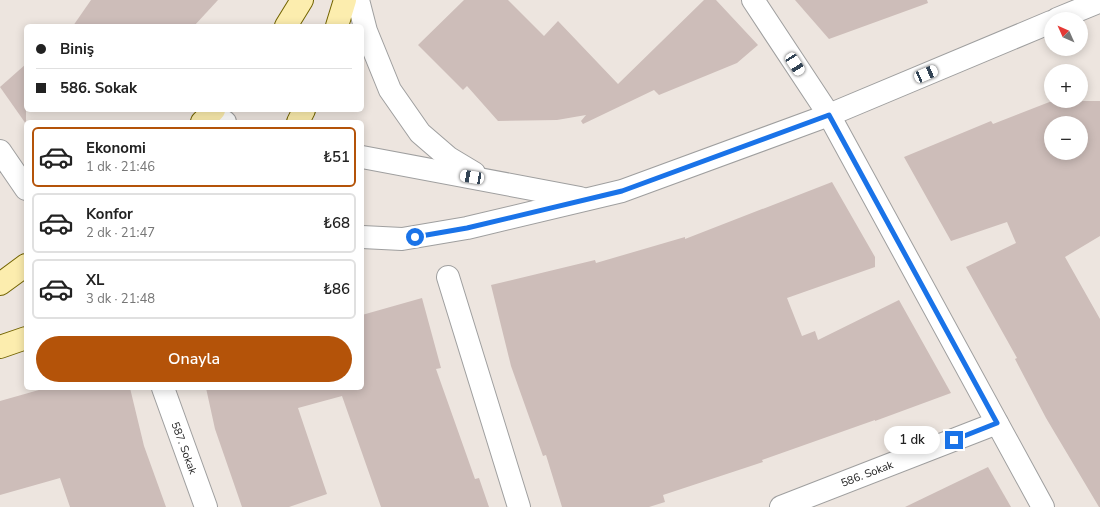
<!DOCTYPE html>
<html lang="tr">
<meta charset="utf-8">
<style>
:root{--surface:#fff;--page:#f2f2f2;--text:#222;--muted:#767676;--line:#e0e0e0;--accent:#b45309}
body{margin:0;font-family:"Nunito Sans",sans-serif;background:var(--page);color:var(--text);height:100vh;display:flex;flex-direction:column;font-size:15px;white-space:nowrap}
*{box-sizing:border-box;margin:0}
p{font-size:13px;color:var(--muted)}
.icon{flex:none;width:22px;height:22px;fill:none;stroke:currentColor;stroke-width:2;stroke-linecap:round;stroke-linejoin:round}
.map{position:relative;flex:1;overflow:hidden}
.drawer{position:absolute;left:24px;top:120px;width:340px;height:270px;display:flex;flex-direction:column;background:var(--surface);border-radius:6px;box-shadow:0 2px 10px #0003}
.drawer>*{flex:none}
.guide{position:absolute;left:24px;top:24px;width:340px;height:88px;border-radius:6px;box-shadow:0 2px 10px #0003;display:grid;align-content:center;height:88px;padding:0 12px;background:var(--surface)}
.needle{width:26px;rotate:315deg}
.tools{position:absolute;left:1044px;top:12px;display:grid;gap:8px}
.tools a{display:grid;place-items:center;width:44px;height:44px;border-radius:50%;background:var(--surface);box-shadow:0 2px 10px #0003;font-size:20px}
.end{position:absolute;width:18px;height:18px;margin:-9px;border:5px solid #1a73e8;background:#fff;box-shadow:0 0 0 2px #fff}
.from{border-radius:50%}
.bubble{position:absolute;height:28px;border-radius:14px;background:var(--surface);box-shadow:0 2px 10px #0003;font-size:13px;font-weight:600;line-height:28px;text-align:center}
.car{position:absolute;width:12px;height:24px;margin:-12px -6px;border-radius:5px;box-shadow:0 0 3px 1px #0007;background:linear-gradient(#fff 24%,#345 0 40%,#fff 0 76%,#345 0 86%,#fff 0)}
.guide b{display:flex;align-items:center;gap:14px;height:38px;font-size:15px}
.guide b+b{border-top:1px solid var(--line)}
.guide i{width:10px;height:10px;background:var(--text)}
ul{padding:7px 0 0;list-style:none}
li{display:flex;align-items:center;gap:12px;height:60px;margin:0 8px 6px;padding:0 4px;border:2px solid var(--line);border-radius:6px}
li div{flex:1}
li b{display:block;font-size:15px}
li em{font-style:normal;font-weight:600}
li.on{border-color:var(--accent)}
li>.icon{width:36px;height:36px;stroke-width:1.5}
.cta{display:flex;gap:8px;margin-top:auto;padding:8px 12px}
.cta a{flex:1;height:46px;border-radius:24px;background:var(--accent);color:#fff;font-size:16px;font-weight:600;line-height:46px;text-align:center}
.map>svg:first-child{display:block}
.building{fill:#cdbdb9;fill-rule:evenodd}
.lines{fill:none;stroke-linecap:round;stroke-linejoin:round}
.minor-casing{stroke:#9f9f9f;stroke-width:24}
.secondary-casing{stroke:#736400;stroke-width:24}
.minor{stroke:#fff;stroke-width:22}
.secondary{stroke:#fcedae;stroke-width:22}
.route{stroke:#1a73e8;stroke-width:5}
.labels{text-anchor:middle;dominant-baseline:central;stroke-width:4;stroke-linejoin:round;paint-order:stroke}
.street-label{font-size:11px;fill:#1b1b1b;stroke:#fff}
</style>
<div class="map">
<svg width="1100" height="507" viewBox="0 0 1100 507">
<rect width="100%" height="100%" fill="#ede5df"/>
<!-- building -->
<g class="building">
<polygon points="91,0 218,0 194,26 73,26"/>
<polygon points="464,0 508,0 544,36 558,21 618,84 704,0 716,0 758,45 737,63 659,95 654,90 583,124 581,121 586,115 557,120 498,121 467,86 463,90 418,45"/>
<polygon points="795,0 927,0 928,3 829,39"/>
<polygon points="26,64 26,124 0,87"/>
<path d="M1052 101H1100V236L1065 257 1100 319V507H1099L1046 418 1015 359 1017 358 966 267 1016 243 1007 222 951 241 904 157 991 121 993 124ZM1051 123H1081V153H1051Z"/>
<polygon points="832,182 875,257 875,267 787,298 802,336 815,331 818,340 899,300 951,393 875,421 875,420 762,460 763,462 663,495 665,502 649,507 562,507 546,455 543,456 511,366 491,285 595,260 596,263 685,237 685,239"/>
<polygon points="422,298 441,368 436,369 475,479 479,478 489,507 381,507 342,396 298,408 327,494 289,507 242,507 215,429 206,388 362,388 362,315"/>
<polygon points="46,388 130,388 144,446 166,507 70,507 60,478 0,495 0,401"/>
<polygon points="988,467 1011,507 905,507"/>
</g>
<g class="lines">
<!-- minor casing -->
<g class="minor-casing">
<g id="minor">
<polyline points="358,0 366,31 390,90 420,133 449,158 474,173"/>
<polyline points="753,0 829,115 1043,507"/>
<polyline points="1057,19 1096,3"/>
<polyline points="207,117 225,122"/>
<polyline points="0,151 26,189"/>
<polyline points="362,157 580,198"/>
<polyline points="362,237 402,239 467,228 622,191 829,115 1051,22"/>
<polyline points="448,277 519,507"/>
<polyline points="163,388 206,507"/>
<polyline points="781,507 997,423"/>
</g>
</g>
<!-- secondary casing -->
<g class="secondary-casing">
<g id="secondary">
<polyline points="286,26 302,0"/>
<polyline points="337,26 345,0"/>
<polyline points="202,122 214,110"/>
<polyline points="298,122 304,110"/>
<polyline points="0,284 26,265"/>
<polyline points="0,347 26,338"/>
</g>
</g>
<!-- minor -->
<use href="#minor" class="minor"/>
<!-- secondary -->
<use href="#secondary" class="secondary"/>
</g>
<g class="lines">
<!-- route -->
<polyline class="route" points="415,237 467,228 622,191 829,115 997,423 954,440"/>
</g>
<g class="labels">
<!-- street labels -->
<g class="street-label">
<text transform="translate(184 448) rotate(70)">587. Sokak</text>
<text transform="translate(867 474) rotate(-21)">586. Sokak</text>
</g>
</g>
</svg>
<div class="tools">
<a><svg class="needle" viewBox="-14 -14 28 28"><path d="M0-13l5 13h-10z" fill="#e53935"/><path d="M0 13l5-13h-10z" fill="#767676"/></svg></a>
<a>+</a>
<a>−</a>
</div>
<i class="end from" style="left:415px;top:237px"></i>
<i class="end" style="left:954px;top:440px"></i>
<div class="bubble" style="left:884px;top:426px;width:56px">1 dk</div>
<i class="car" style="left:795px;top:64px;rotate:147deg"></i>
<i class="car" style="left:926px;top:74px;rotate:67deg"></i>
<i class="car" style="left:472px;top:177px;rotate:280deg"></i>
<div class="guide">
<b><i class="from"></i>Biniş</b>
<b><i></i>586. Sokak</b>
</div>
<section class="drawer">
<ul>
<li class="on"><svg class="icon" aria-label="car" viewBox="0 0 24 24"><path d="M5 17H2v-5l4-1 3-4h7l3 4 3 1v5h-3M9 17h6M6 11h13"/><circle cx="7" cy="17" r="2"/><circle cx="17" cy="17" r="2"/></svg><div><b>Ekonomi</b><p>1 dk · 21:46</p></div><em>₺51</em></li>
<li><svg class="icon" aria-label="car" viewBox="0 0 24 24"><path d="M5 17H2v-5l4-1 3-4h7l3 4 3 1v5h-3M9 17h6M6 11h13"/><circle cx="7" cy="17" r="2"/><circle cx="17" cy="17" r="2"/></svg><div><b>Konfor</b><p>2 dk · 21:47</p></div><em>₺68</em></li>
<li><svg class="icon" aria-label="car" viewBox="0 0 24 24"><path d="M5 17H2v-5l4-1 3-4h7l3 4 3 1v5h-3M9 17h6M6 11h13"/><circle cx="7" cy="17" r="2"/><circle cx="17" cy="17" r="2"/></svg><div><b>XL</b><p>3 dk · 21:48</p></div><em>₺86</em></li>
</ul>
<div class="cta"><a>Onayla</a></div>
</section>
</div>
